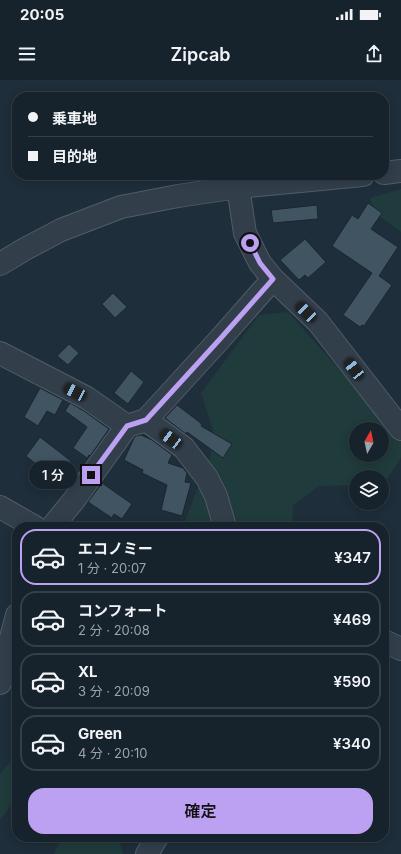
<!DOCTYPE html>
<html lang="ja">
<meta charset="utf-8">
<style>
:root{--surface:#16222c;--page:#232f38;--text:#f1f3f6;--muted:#9ea4a9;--line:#353f48;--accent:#bca0f2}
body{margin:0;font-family:Inter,"Noto Sans JP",sans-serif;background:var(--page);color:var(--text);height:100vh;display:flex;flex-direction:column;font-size:15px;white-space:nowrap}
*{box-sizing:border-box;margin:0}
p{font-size:13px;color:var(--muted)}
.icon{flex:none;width:22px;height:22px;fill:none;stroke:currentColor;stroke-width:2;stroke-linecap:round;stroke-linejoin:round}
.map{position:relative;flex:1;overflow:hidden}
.side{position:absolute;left:12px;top:442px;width:377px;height:320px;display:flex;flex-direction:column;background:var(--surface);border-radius:16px;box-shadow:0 2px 10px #0003,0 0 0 1px var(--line)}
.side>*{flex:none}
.top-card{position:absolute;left:12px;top:12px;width:377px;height:88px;border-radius:16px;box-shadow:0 2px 10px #0003,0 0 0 1px var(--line);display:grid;align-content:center;height:88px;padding:0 16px;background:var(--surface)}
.needle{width:26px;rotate:9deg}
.fabs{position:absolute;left:349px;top:342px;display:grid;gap:8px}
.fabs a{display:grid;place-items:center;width:40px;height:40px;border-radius:50%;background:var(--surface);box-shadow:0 2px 10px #0003,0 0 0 1px var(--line);font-size:20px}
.end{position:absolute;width:18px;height:18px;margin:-9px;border:5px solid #bca0f2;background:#111;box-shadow:0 0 0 2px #111}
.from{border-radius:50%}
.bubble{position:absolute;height:28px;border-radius:14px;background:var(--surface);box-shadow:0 2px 10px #0003,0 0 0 1px var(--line);font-size:13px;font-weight:600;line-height:28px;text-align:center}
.car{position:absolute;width:12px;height:24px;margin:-12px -6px;border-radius:5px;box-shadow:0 0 3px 1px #0007;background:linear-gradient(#222 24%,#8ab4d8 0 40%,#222 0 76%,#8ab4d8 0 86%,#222 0)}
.top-card b{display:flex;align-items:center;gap:14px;height:38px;font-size:15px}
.top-card b+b{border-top:1px solid var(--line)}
.top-card i{width:10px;height:10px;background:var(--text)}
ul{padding:7px 0 0;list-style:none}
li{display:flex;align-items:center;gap:12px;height:56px;margin:0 8px 6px;padding:0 8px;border:2px solid var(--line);border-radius:16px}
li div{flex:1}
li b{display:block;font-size:15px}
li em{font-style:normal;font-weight:600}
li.current{border-color:var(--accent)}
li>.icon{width:36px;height:36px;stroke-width:1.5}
.action{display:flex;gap:8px;margin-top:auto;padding:8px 16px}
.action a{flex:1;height:46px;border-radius:16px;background:var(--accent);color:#111;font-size:16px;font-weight:600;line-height:46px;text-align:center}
.status{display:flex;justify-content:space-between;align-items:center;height:28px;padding:0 20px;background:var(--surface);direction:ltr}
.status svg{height:11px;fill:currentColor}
header{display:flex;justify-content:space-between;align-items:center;height:52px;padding:0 16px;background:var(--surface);font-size:18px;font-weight:600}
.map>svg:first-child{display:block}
.green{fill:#203b3b;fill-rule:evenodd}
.building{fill:#415462;stroke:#1a2631}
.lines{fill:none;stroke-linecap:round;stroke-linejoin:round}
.minor-casing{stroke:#505d68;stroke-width:24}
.minor{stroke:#323f4b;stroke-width:22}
.route{stroke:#bca0f2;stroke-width:5}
</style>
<div class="status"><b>20:05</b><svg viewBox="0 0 49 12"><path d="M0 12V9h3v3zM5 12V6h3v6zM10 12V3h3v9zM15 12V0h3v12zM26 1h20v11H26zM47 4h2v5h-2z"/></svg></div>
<header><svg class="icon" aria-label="menu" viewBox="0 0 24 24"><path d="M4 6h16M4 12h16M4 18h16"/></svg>Zipcab<svg class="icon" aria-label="share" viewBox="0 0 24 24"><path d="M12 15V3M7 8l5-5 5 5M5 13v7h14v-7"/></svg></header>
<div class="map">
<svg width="401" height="774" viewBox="0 0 401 774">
<rect width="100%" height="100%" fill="#1e2e3a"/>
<!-- green -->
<g class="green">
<polygon points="401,109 401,152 374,132 370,118"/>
<path d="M288 232 401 359V378L384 404H382V397H356V405L319 406 293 425 292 447H183L216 360 201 313 259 235ZM356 349H382V375H356Z"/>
<polygon points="14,677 17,678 17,719 14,721 0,740 0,694"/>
<polygon points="62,757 110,757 119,760 123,774 54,774"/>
</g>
<!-- building -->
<g class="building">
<polygon points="368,123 382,133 371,149 398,167 379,196 392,205 364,246 362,245 360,247 343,235 372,193 332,166 352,135 358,139"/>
<polygon points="317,125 318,139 273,143 271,130"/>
<polygon points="305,159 326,182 308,198 305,195 299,200 280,180"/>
<polygon points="113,213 127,227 115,238 102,224"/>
<polygon points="69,264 79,273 68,285 57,276"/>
<polygon points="131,291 144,302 128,324 114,313"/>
<polygon points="40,308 63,320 55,335 47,331 38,346 24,337"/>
<polygon points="70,323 84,331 109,349 90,376 89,375 87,378 73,368 87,347 65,331"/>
<polygon points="177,325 202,344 201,346 232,364 223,378 187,352 186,354 165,338"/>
<polygon points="141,355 152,360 172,375 168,383 183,388 187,393 185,402 191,403 182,436 161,430 167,405 142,393 143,390 124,380 134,358 136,356"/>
<polygon points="40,357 71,381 56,400 26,376"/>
<polygon points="102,403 132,424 122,439 114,434 112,438 88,422"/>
</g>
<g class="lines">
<!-- minor casing -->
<g class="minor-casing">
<g id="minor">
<polyline points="384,93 401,91"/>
<polyline points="238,107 245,153 260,183 273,199 318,242 401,349"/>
<polyline points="0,184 25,169 61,150 121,127 178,116 238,107 363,95"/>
<polyline points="0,273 87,318 127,346"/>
<polyline points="146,340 184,368 207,398 216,416 225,447"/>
<polyline points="0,427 35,447"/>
<polyline points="52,447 74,420 127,346 146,340 220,259 273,199"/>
<polyline points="384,561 401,569"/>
<polyline points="0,603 7,573 17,535"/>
<polyline points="147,774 157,757"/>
</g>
</g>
<!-- minor -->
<use href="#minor" class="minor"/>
</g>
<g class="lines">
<!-- route -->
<polyline class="route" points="91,395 127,346 146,340 220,259 273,199 260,183 250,163"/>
</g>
</svg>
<div class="fabs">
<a><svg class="needle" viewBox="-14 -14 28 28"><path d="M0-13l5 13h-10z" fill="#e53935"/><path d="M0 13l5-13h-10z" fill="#9ea4a9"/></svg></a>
<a><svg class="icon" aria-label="layers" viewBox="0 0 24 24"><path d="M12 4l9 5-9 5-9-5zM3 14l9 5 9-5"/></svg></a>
</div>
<i class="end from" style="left:250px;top:163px"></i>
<i class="end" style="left:91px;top:395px"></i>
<div class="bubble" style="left:29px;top:381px;width:48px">1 分</div>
<i class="car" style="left:306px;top:232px;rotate:314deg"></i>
<i class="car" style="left:354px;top:289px;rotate:322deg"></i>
<i class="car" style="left:75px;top:312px;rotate:297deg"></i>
<i class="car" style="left:171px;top:359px;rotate:307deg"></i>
<div class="top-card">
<b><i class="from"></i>乗車地</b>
<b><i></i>目的地</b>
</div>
<section class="side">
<ul>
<li class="current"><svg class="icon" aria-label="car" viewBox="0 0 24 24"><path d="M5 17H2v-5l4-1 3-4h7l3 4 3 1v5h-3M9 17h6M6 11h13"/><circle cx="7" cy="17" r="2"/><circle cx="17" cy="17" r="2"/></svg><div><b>エコノミー</b><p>1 分 · 20:07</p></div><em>¥347</em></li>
<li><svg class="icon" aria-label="car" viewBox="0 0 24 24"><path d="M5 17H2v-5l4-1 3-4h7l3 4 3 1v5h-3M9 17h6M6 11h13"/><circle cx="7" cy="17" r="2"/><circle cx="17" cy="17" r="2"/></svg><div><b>コンフォート</b><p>2 分 · 20:08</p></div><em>¥469</em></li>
<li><svg class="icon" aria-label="car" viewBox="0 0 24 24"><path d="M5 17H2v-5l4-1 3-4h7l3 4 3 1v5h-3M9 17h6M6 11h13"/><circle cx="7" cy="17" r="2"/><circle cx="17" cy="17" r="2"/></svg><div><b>XL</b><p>3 分 · 20:09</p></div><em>¥590</em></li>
<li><svg class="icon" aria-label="car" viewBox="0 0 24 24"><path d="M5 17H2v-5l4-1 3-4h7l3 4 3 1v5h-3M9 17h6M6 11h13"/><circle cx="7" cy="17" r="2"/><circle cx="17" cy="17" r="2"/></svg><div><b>Green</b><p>4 分 · 20:10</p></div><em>¥340</em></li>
</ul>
<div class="action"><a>確定</a></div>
</section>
</div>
